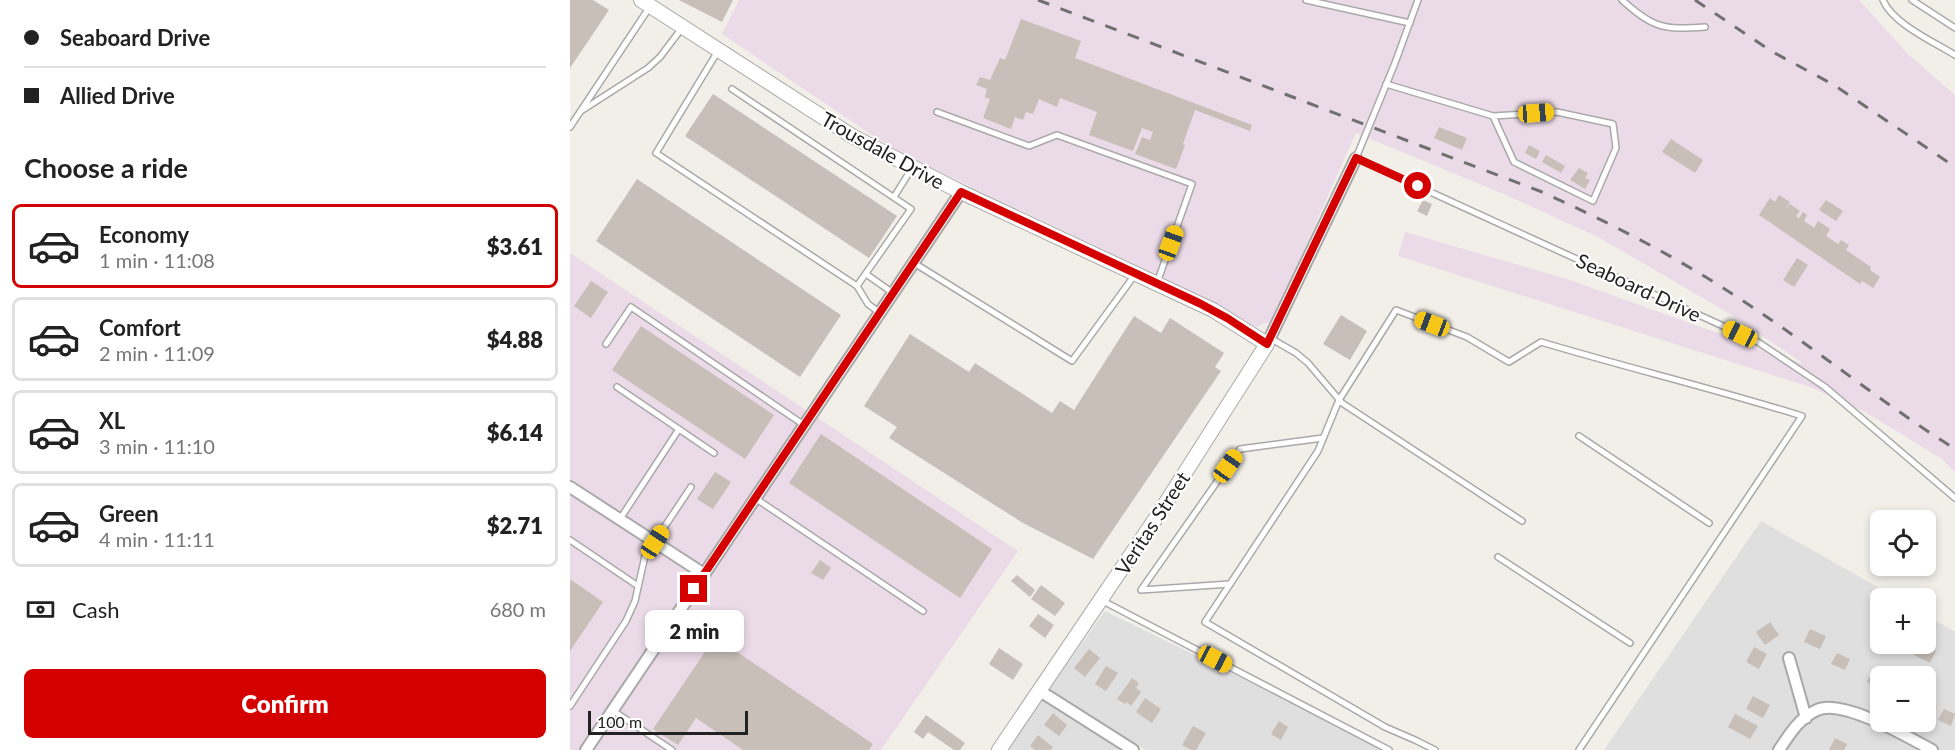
<!DOCTYPE html>
<meta charset="utf-8">
<style>
:root{--surface:#fff;--page:#f2f2f2;--text:#222;--muted:#767676;--line:#e0e0e0;--accent:#d40000}
body{margin:0;font-family:Lato,sans-serif;background:var(--page);color:var(--text);height:100vh;display:flex;flex-direction:column;font-size:22px;white-space:nowrap}
*{box-sizing:border-box;margin:0}
p{font-size:20px;color:var(--muted)}
.icon{flex:none;width:33px;height:33px;fill:none;stroke:currentColor;stroke-width:2;stroke-linecap:round;stroke-linejoin:round}
.map{position:relative;flex:1;overflow:hidden}
.panel{display:flex;flex-direction:column;background:var(--surface);width:570px}
.panel>*{flex:none}
.banner{display:grid;align-content:center;height:132px;padding:0 24px;background:var(--surface)}
.fabs{position:absolute;left:1300px;top:510px;display:grid;gap:12px}
.fabs a{display:grid;place-items:center;width:66px;height:66px;border-radius:9px;background:var(--surface);box-shadow:0 3px 9px #0003;font-size:30px}
.scale{position:absolute;left:18px;bottom:15px;width:160px;box-sizing:border-box;padding-left:6px;border:3px solid #222;border-top:0;font-size:16px;line-height:21px;white-space:nowrap;color:#222;-webkit-text-stroke:4px #fff;paint-order:stroke}
.end{position:absolute;width:27px;height:27px;margin:-14px;border:8px solid #d40000;background:#fff;box-shadow:0 0 0 3px #fff}
.from{border-radius:50%}
.bubble{position:absolute;height:42px;border-radius:9px;background:var(--surface);box-shadow:0 3px 9px #0003;font-size:20px;font-weight:800;line-height:42px;text-align:center}
.car{position:absolute;width:18px;height:36px;margin:-18px -9px;border-radius:8px;box-shadow:0 0 4px 2px #0007;background:linear-gradient(#f5c518 24%,#345 0 40%,#f5c518 0 76%,#345 0 86%,#f5c518 0)}
.banner b{display:flex;align-items:center;gap:21px;height:57px;font-size:22px}
.banner b+b{border-top:2px solid var(--line)}
.banner i{width:15px;height:15px;background:var(--text)}
ul{padding:0;list-style:none}
li{display:flex;align-items:center;gap:18px;height:84px;margin:0 12px 9px;padding:0 12px;border:3px solid var(--line);border-radius:9px}
li div{flex:1}
li b{display:block;font-size:22px}
li em{font-style:normal;font-weight:800}
li.current{border-color:var(--accent)}
li>.icon{width:54px;height:54px;stroke-width:1.5}
h2{padding:0 24px;font-size:27px;line-height:72px}
.pay{display:flex;align-items:center;gap:15px;height:66px;padding:0 24px;font-size:22px}
.pay p{margin-inline-start:auto}
.cta{display:flex;gap:12px;margin-top:auto;padding:12px 24px}
.cta a{flex:1;height:69px;border-radius:9px;background:var(--accent);color:#fff;font-size:24px;font-weight:800;line-height:69px;text-align:center}
main{display:flex;flex:1;min-height:0}
.map>svg:first-child{display:block}
.residential{fill:#e0dfdf;fill-rule:evenodd}
.industrial{fill:#ebdbe8}
.building{fill:#c7bfb8}
.lines{fill:none;stroke-linecap:round;stroke-linejoin:round}
.service-casing{stroke:#a9a9a9;stroke-width:8}
.minor-casing{stroke:#a9a9a9;stroke-width:14}
.tertiary-casing{stroke:#a9a9a9;stroke-width:16}
.service{stroke:#fff;stroke-width:5}
.minor{stroke:#fff;stroke-width:10}
.tertiary{stroke:#fff;stroke-width:14}
.rail{stroke:#707070;stroke-width:3;stroke-dasharray:12 12;stroke-linecap:butt}
.route{stroke:#d40000;stroke-width:8}
.labels{text-anchor:middle;dominant-baseline:central;stroke-width:4.5;stroke-linejoin:round;paint-order:stroke}
.street-label{font-size:20px;fill:#222;stroke:#fff}
</style>
<main>
<section class="panel">
<div class="banner">
<b><i class="from"></i>Seaboard Drive</b>
<b><i></i>Allied Drive</b>
</div>
<h2>Choose a ride</h2>
<ul>
<li class="current"><svg class="icon" aria-label="car" viewBox="0 0 24 24"><path d="M5 17H2v-5l4-1 3-4h7l3 4 3 1v5h-3M9 17h6M6 11h13"/><circle cx="7" cy="17" r="2"/><circle cx="17" cy="17" r="2"/></svg><div><b>Economy</b><p>1 min · 11:08</p></div><em>$3.61</em></li>
<li><svg class="icon" aria-label="car" viewBox="0 0 24 24"><path d="M5 17H2v-5l4-1 3-4h7l3 4 3 1v5h-3M9 17h6M6 11h13"/><circle cx="7" cy="17" r="2"/><circle cx="17" cy="17" r="2"/></svg><div><b>Comfort</b><p>2 min · 11:09</p></div><em>$4.88</em></li>
<li><svg class="icon" aria-label="car" viewBox="0 0 24 24"><path d="M5 17H2v-5l4-1 3-4h7l3 4 3 1v5h-3M9 17h6M6 11h13"/><circle cx="7" cy="17" r="2"/><circle cx="17" cy="17" r="2"/></svg><div><b>XL</b><p>3 min · 11:10</p></div><em>$6.14</em></li>
<li><svg class="icon" aria-label="car" viewBox="0 0 24 24"><path d="M5 17H2v-5l4-1 3-4h7l3 4 3 1v5h-3M9 17h6M6 11h13"/><circle cx="7" cy="17" r="2"/><circle cx="17" cy="17" r="2"/></svg><div><b>Green</b><p>4 min · 11:11</p></div><em>$2.71</em></li>
</ul>
<div class="pay"><svg class="icon" aria-label="cash" viewBox="0 0 24 24"><path d="M3 7h18v10H3z"/><circle cx="12" cy="12" r="2"/></svg>Cash<p>680 m</p></div>
<div class="cta"><a>Confirm</a></div>
</section>
<div class="map">
<svg width="1385" height="750" viewBox="0 0 1385 750">
<rect width="100%" height="100%" fill="#f2efe9"/>
<!-- residential -->
<g class="residential">
<path d="M1191 521 1327 598H1311V644H1356V615L1385 632V750H1034ZM1311 676H1356V722H1311Z"/>
<polygon points="535,611 819,750 576,750 479,689"/>
<polygon points="473,699 550,750 438,750"/>
</g>
<!-- industrial -->
<g class="industrial">
<polygon points="169,0 1289,0 1338,54 1385,95 1385,472 1372,459 1295,412 1240,387 828,256 835,232 997,279 1234,364 1162,315 1028,237 936,195 786,133 702,321 686,327 641,300 337,157 296,131 152,34"/>
<polygon points="0,253 448,551 311,750 0,750"/>
</g>
<!-- building -->
<g class="building">
<polygon points="0,0 23,0 39,10 0,68"/>
<polygon points="109,0 163,0 152,22"/>
<polygon points="451,19 511,41 505,58 682,125 680,131 625,110 613,144 615,145 606,169 565,154 572,137 580,140 583,132 572,128 563,151 519,135 527,112 490,98 487,107 469,99 463,114 456,112 453,120 445,117 441,129 413,118 420,99 415,97 417,89 406,85 410,77 420,80 430,58 435,60"/>
<polygon points="143,94 327,216 299,258 115,136"/>
<polygon points="869,127 897,138 892,150 864,138"/>
<polygon points="1101,139 1133,160 1125,173 1092,152"/>
<polygon points="959,145 970,151 966,159 955,153"/>
<polygon points="976,155 995,166 991,173 972,162"/>
<polygon points="1009,168 1018,173 1015,178 1020,180 1015,189 1000,180"/>
<polygon points="67,179 271,315 230,377 26,241"/>
<polygon points="1209,195 1220,202 1216,209 1220,204 1230,211 1226,216 1229,218 1233,212 1237,215 1234,221 1244,228 1248,221 1260,229 1256,236 1268,244 1271,240 1279,245 1276,250 1301,267 1300,270 1310,277 1303,288 1292,281 1290,284 1189,215 1200,198 1205,202"/>
<polygon points="853,200 862,204 857,216 847,211"/>
<polygon points="1256,200 1273,211 1266,221 1249,210"/>
<polygon points="1227,258 1238,265 1224,287 1213,280"/>
<polygon points="21,281 38,292 21,318 4,306"/>
<polygon points="771,315 797,331 780,360 753,344"/>
<polygon points="564,316 591,333 600,318 654,353 645,367 651,371 523,559 453,523 319,438 327,427 294,406 340,334 399,372 405,363 482,413 490,401 504,410"/>
<polygon points="71,326 204,415 175,459 42,370"/>
<polygon points="251,434 422,549 390,598 219,483"/>
<polygon points="145,472 161,482 143,509 127,499"/>
<polygon points="250,560 261,568 253,580 241,573"/>
<polygon points="447,575 465,590 460,597 441,581"/>
<polygon points="0,579 33,602 0,651"/>
<polygon points="471,585 495,603 485,616 461,599"/>
<polygon points="468,614 484,625 475,638 459,626"/>
<polygon points="1200,622 1209,635 1195,645 1186,632"/>
<polygon points="1240,629 1256,636 1250,649 1234,642"/>
<polygon points="145,637 303,744 299,750 173,750 126,718 108,745 83,729"/>
<polygon points="1350,644 1366,651 1360,663 1344,655"/>
<polygon points="1184,647 1197,654 1189,669 1176,662"/>
<polygon points="429,648 453,664 443,680 419,664"/>
<polygon points="519,649 530,658 515,677 504,668"/>
<polygon points="1267,653 1280,659 1275,670 1261,664"/>
<polygon points="536,666 548,673 536,691 525,684"/>
<polygon points="1302,671 1315,676 1311,676 1309,688 1297,682"/>
<polygon points="562,678 569,683 566,688 571,692 561,706 557,702 555,704 547,699"/>
<polygon points="1183,696 1200,705 1193,718 1176,709"/>
<polygon points="575,698 591,709 582,723 566,712"/>
<polygon points="1374,709 1385,714 1381,726 1368,720"/>
<polygon points="483,713 497,725 489,736 474,725"/>
<polygon points="1165,714 1188,726 1180,739 1158,727"/>
<polygon points="356,715 395,743 390,750 384,750 358,732 353,739 344,732"/>
<polygon points="709,721 718,727 711,740 701,734"/>
<polygon points="623,726 636,733 626,750 622,750 612,745"/>
<polygon points="468,735 483,747 481,750 465,750 460,746"/>
<polygon points="1265,738 1277,744 1274,750 1259,750"/>
</g>
<g class="lines">
<!-- service casing -->
<g class="service-casing">
<g id="service">
<polyline points="736,0 840,23"/>
<polyline points="848,0 825,63 786,158 1188,342 1255,387 1385,498"/>
<path d="M1052 0C1083 28 1093 30 1135 27"/>
<path d="M1313 0C1322 23 1364 42 1385 55"/>
<polyline points="1342,0 1385,28"/>
<polyline points="148,51 86,153 287,286 298,304 310,313"/>
<polyline points="816,84 923,116 987,112 1043,124 1046,148 1023,201 944,162 923,116"/>
<polyline points="162,89 341,209 287,286"/>
<polyline points="11,111 78,68 90,57 112,28"/>
<polyline points="367,112 459,146 487,135 622,184 587,283"/>
<polyline points="0,127 79,8"/>
<polyline points="324,197 342,168"/>
<polyline points="344,263 502,361 564,276"/>
<polyline points="296,274 323,293"/>
<polyline points="700,338 726,353 738,363 772,403 952,521"/>
<polyline points="36,344 61,307 234,425"/>
<polyline points="47,387 144,453"/>
<polyline points="1009,436 1139,523"/>
<polyline points="185,498 353,611"/>
<polyline points="50,519 109,429"/>
<polyline points="0,540 68,586"/>
<polyline points="928,557 1060,643"/>
<polyline points="660,584 571,590 670,449 753,438"/>
<polyline points="531,600 819,750"/>
<polyline points="0,706 56,621 65,601 75,556 121,487"/>
<polyline points="42,710 102,750"/>
<path d="M865 750 845 740 815 727 635 622 748 451 769 400 826 310 897 337 939 362 971 342C1058 368 1146 389 1232 416L1009 750"/>
</g>
</g>
<!-- minor casing -->
<g class="minor-casing">
<g id="minor">
<polyline points="697,344 786,158"/>
<polyline points="0,487 134,574"/>
<polyline points="1219,658 1236,718"/>
<polyline points="470,691 563,750"/>
<polyline points="16,750 391,192"/>
<path d="M1209 750C1219 735 1229 718 1247 710 1272 698 1338 737 1362 750"/>
</g>
</g>
<!-- tertiary casing -->
<g class="tertiary-casing">
<polyline id="tertiary" points="71,0 282,136 391,192 643,310 697,344 590,512 429,750"/>
</g>
<!-- service -->
<use href="#service" class="service"/>
<!-- minor -->
<use href="#minor" class="minor"/>
<!-- tertiary -->
<use href="#tertiary" class="tertiary"/>
<!-- rail -->
<g class="rail">
<path d="M468 0 972 192C1038 222 1103 255 1164 295 1240 344 1309 401 1385 449"/>
<polyline points="1125,0 1201,51 1264,85 1385,167"/>
</g>
</g>
<g class="lines">
<!-- route -->
<polyline class="route" points="124,589 391,192 629,303 657,318 697,344 786,158 848,186"/>
</g>
<g class="labels">
<!-- street labels -->
<g class="street-label">
<text transform="translate(313 150) rotate(29)">Trousdale Drive</text>
<text transform="translate(1069 287) rotate(25)">Seaboard Drive</text>
<text transform="translate(582 523) rotate(-57)">Veritas Street</text>
</g>
</g>
</svg>
<div class="fabs">
<a><svg class="icon" aria-label="locate" viewBox="0 0 24 24"><circle cx="12" cy="12" r="6"/><path d="M12 2v4M12 18v4M2 12h4M18 12h4"/></svg></a>
<a>+</a>
<a>−</a>
</div>
<div class="scale">100 m</div>
<i class="end from" style="left:848px;top:186px"></i>
<i class="end" style="left:124px;top:589px"></i>
<div class="bubble" style="left:75px;top:610px;width:99px">2 min</div>
<i class="car" style="left:966px;top:113px;rotate:86deg"></i>
<i class="car" style="left:601px;top:243px;rotate:20deg"></i>
<i class="car" style="left:862px;top:324px;rotate:291deg"></i>
<i class="car" style="left:1170px;top:334px;rotate:295deg"></i>
<i class="car" style="left:658px;top:466px;rotate:35deg"></i>
<i class="car" style="left:85px;top:542px;rotate:33deg"></i>
<i class="car" style="left:645px;top:659px;rotate:118deg"></i>
</div>
</main>
